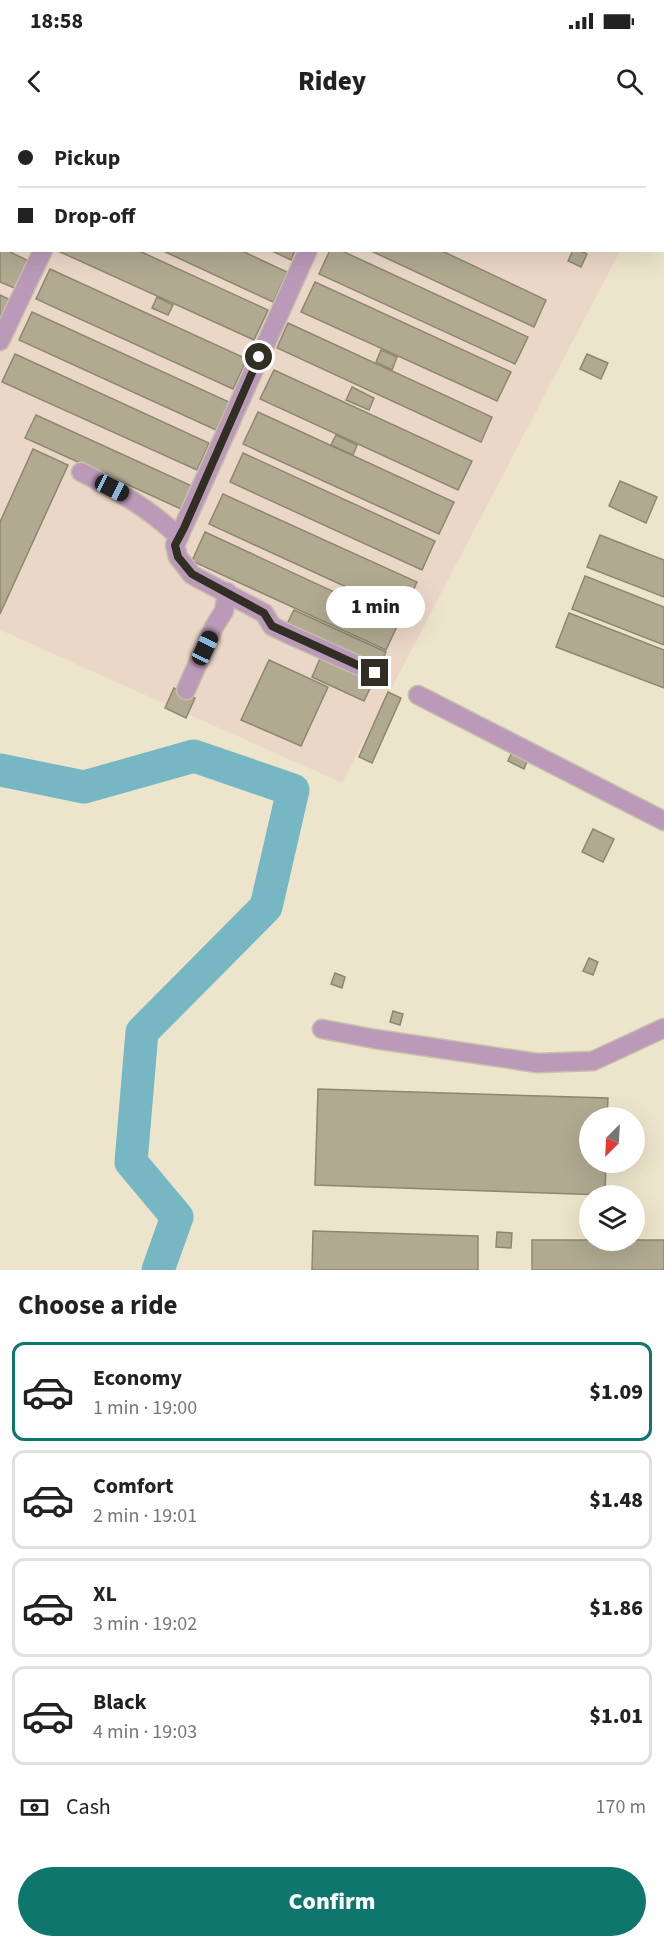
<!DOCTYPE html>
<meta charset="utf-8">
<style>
:root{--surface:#fff;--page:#f2f2f2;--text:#222;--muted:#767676;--line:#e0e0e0;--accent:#0f766e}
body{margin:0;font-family:"Source Sans 3",sans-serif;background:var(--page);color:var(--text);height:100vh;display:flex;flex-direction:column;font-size:22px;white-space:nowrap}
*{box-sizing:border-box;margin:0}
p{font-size:20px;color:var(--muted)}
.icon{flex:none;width:33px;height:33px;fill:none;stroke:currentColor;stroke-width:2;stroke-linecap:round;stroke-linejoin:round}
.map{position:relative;height:1150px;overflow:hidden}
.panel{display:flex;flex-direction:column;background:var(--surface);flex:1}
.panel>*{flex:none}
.banner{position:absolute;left:0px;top:0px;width:664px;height:132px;box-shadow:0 6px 24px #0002;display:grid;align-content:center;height:132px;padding:0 18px;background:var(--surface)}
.needle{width:39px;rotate:204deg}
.fabs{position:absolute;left:579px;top:987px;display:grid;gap:12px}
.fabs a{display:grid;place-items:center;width:66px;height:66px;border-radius:50%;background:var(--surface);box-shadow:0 6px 24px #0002;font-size:30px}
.end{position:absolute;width:27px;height:27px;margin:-14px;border:8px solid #312e24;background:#fff;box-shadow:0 0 0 3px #fff}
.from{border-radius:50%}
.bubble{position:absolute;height:42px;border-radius:21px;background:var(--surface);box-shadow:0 6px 24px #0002;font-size:20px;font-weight:800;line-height:42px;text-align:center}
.car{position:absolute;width:18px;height:36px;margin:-18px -9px;border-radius:8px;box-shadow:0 0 4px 2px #0007;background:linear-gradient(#222 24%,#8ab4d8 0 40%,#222 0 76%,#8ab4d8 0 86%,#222 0)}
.banner b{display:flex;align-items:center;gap:21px;height:57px;font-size:22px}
.banner b+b{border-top:2px solid var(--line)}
.banner i{width:15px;height:15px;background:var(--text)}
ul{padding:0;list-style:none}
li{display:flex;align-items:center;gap:18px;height:99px;margin:0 12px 9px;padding:0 6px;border:3px solid var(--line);border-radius:12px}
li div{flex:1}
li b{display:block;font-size:22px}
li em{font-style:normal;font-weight:800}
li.on{border-color:var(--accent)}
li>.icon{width:54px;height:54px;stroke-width:1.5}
h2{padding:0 18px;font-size:27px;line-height:72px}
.pay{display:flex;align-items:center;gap:15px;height:66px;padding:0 18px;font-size:22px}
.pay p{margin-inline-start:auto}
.cta{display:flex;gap:12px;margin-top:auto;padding:12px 18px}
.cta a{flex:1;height:69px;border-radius:36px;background:var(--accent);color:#fff;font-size:24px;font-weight:800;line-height:69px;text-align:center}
.status{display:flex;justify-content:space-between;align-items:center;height:42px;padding:0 30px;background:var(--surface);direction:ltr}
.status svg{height:16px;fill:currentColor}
header{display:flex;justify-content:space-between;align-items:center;height:78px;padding:0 18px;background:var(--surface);font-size:27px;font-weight:800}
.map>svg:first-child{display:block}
.industrial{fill:#ebd7c8}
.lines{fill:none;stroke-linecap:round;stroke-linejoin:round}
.river{stroke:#76b7c3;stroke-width:33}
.building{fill:#b1aa91;stroke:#8e876f;stroke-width:1.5}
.minor-casing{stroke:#c7c0aa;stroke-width:21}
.minor{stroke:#bb9ab9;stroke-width:18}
.route{stroke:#312e24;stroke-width:8}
</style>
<div class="status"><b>18:58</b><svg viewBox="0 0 49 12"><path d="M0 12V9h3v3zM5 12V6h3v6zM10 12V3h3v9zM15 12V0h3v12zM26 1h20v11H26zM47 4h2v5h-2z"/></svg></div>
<header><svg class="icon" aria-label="back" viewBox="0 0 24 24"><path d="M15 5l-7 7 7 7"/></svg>Ridey<svg class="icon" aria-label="search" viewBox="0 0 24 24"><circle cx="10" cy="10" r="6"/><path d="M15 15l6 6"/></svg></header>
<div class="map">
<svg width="664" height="1150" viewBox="0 0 664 1150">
<rect width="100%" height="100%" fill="#ede5cb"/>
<!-- industrial -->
<polygon class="industrial" points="0,0 584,0 587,1 2,2 2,130 620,131 342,663 0,510"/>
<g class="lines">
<!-- river -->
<polyline class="river" points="0,650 84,667 194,636 293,670 266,787 142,912 131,1042 177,1097 158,1150"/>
</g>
<!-- building -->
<g class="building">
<polygon points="0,0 51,0 55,2 2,2 2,11 0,10"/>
<polygon points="180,0 262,0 265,2 184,2"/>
<polygon points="285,0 361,0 360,2 288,2"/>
<polygon points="0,128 2,130 6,130 31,142 19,170 0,162"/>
<polygon points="137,130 268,190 254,220 58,131"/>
<polygon points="161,130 240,130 287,152 273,182"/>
<polygon points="270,130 295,130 291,140"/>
<polygon points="330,130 340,130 528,217 515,244 319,154"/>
<polygon points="369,130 440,130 546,180 534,207"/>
<polygon points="573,130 579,130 587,134 581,147 568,141"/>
<polygon points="50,149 247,239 233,269 36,179"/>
<polygon points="315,162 511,252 497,281 301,192"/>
<polygon points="0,175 13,181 0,210"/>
<polygon points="157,177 173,185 168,195 152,188"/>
<polygon points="32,192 229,282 216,310 19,220"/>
<polygon points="288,203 492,297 481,322 277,228"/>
<polygon points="381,230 397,237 392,250 376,242"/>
<polygon points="15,234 209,323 197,350 2,262"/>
<polygon points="587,234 608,243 601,259 580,249"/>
<polygon points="274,250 472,341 458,370 260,279"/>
<polygon points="352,267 374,278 369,290 346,280"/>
<polygon points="258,292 454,382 439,414 243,324"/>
<polygon points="36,295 192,366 181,389 25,318"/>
<polygon points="336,315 357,325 353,335 331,325"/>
<polygon points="33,329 68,345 0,494 0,402"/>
<polygon points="243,333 435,421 422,450 230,362"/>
<polygon points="620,361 657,377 646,403 609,386"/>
<polygon points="223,374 417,462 403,493 209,404"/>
<polygon points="205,412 399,502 386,530 192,441"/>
<polygon points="600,415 664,440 664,477 587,447"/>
<polygon points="585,456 664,487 664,525 572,489"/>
<polygon points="294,490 386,532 377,553 284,510"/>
<polygon points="569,493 664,530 664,568 556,527"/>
<polygon points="321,536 374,560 364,581 312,557"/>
<polygon points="269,540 328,567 301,626 241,600"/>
<polygon points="174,568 195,578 186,598 165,588"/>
<polygon points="388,572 401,578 372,643 359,637"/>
<polygon points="512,632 528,639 524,649 508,641"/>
<polygon points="593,709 614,719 603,742 582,732"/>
<polygon points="589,838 598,842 593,855 583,851"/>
<polygon points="335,853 345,857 342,868 331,864"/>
<polygon points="393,891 403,894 400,905 390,902"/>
<polygon points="318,969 608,978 607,998 590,998 590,1042 606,1042 605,1075 315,1065"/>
<polygon points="313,1111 478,1116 478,1150 312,1150"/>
<polygon points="497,1112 512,1113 511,1128 496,1127"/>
<rect x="532" y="1120" width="132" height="30"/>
</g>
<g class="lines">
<!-- minor casing -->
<g class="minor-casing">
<g id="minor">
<polyline points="644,0 647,2"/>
<polyline points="103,2 103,0"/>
<polyline points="371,2 372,0"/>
<polyline points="663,10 664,10"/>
<polyline points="308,130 175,425 178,437 192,455 264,493 272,506 286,513 375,553"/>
<polyline points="0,221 43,130"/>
<path d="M81 352C120 372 147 387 179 417"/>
<polyline points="186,570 214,507 224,491 227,472"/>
<polyline points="418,575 664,701"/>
<polyline points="322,909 375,919 537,943 593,941 664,908"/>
</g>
</g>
<!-- minor -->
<use href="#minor" class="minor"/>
</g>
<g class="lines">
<!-- route -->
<polyline class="route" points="259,237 184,408 175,425 178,437 192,454 264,493 272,506 375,553"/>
</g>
</svg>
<div class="fabs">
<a><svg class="needle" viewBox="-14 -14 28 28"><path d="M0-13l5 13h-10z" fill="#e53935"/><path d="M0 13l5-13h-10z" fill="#767676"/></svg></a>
<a><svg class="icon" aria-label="layers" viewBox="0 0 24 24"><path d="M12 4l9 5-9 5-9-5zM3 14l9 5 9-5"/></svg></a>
</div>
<i class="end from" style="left:259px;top:237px"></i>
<i class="end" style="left:375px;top:553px"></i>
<div class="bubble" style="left:326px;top:466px;width:99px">1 min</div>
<i class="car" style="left:112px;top:368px;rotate:117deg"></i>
<i class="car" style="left:205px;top:528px;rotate:25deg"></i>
<div class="banner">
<b><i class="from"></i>Pickup</b>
<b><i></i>Drop-off</b>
</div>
</div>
<section class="panel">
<h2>Choose a ride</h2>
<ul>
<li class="on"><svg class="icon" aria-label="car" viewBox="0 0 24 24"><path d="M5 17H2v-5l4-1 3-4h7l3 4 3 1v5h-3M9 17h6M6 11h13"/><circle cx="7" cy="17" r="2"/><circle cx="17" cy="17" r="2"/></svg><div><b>Economy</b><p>1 min · 19:00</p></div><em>$1.09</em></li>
<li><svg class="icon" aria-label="car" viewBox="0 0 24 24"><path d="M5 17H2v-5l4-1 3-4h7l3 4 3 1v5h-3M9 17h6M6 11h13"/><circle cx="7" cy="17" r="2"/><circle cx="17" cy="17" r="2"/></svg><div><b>Comfort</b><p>2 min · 19:01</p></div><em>$1.48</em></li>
<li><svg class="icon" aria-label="car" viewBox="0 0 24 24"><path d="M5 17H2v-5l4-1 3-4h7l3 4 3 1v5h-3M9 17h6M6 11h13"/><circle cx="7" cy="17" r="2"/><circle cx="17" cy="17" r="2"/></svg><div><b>XL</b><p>3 min · 19:02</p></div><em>$1.86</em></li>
<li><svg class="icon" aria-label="car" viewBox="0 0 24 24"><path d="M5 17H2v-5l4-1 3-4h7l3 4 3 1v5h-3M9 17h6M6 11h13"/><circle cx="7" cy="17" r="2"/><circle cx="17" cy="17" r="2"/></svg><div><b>Black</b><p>4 min · 19:03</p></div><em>$1.01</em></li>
</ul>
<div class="pay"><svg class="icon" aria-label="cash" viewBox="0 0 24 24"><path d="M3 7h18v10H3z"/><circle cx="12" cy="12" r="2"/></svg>Cash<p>170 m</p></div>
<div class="cta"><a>Confirm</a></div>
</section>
